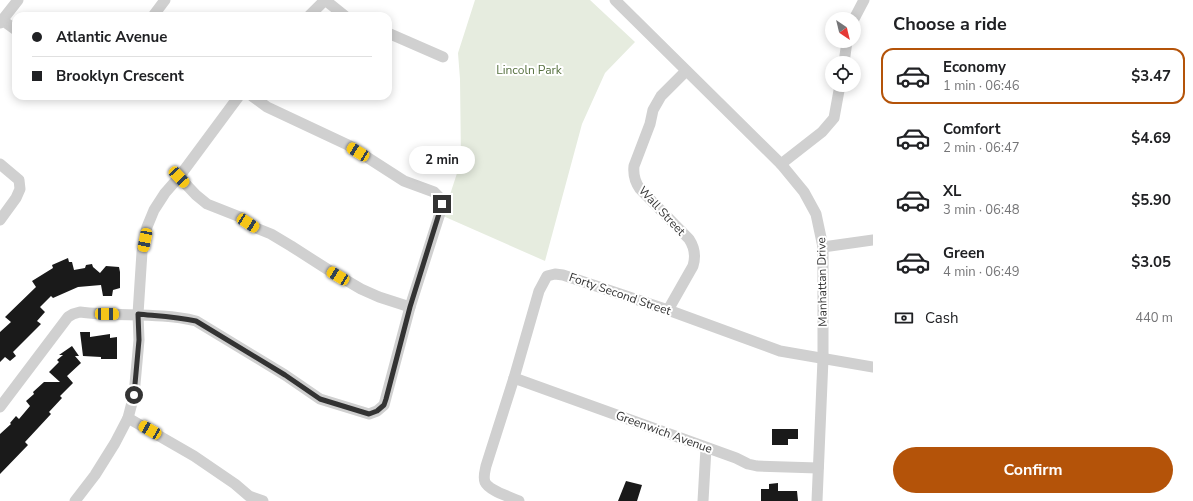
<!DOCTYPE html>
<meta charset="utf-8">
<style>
:root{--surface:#fff;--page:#f2f2f2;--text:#202124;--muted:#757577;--line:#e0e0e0;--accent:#b45309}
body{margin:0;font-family:"Nunito Sans",sans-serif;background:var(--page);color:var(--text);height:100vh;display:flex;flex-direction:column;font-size:15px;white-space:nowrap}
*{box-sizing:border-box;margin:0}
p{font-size:13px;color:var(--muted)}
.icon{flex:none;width:22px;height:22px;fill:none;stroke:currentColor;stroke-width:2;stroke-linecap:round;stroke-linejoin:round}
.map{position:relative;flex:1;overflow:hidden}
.drawer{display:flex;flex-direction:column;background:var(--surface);width:320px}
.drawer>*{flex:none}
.top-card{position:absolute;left:12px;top:12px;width:380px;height:88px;border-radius:12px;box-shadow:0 2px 10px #0003;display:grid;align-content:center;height:88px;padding:0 20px;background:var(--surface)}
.needle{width:26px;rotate:145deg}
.controls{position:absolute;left:825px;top:12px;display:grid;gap:8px}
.controls a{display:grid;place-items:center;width:36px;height:36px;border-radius:50%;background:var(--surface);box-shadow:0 2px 10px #0003;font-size:20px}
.end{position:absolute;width:18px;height:18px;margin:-9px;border:5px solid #333;background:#fff;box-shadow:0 0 0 2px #fff}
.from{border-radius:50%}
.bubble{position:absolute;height:28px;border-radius:14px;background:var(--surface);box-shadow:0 2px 10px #0003;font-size:13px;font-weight:700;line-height:28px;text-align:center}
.car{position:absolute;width:12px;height:24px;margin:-12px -6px;border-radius:5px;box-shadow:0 0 3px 1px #0007;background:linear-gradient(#f5c518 24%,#345 0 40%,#f5c518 0 76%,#345 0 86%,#f5c518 0)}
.top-card b{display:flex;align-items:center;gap:14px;height:38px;font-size:15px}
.top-card b+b{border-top:1px solid var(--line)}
.top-card i{width:10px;height:10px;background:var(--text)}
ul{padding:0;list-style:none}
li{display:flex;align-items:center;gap:12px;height:56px;margin:0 8px 6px;padding:0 12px;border:2px solid transparent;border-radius:12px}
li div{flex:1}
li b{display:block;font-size:15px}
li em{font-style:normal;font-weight:700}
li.active{border-color:var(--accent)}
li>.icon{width:36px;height:36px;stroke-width:1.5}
h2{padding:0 20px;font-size:18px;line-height:48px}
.pay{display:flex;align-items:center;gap:10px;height:44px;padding:0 20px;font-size:15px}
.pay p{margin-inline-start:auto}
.button{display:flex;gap:8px;margin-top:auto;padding:8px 20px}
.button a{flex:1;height:46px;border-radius:24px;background:var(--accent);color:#fff;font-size:16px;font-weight:700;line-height:46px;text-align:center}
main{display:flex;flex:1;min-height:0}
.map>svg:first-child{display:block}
.green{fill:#e6ecdf}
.building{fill:#1a1a1a}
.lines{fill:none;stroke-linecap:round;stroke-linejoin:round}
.minor{stroke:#d0d0d0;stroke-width:11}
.route{stroke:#333;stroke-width:5}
.labels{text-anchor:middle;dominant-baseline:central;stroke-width:4;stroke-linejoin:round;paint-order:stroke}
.park-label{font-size:12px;fill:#56703f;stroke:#fff}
.street-label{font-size:12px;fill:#333;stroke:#fff}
</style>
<main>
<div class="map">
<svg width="873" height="501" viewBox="0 0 873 501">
<rect width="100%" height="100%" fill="#fff"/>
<!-- green -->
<polygon class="green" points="475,0 590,0 635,42 605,73 582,124 545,261 443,216 461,161 460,79 458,53"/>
<!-- building -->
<g class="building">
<polygon points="68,258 69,262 72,262 74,270 85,268 86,265 92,264 93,267 100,273 106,266 119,267 120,272 120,288 113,290 112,296 103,296 101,285 78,287 53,298 51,296 40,307 45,312 37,321 41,324 13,352 16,356 10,361 5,357 0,362 0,332 11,322 5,317 36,287 32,281 53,268 52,265"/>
<polygon points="80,332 90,332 90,337 110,334 110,338 117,337 117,359 101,359 101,357 83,356"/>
<polygon points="72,346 79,356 75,356 81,363 67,376 73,383 60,396 62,398 49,412 51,414 25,442 28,445 0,474 0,434 11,424 10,423 16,416 19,419 30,406 26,401 34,394 33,392 44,382 60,382 49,372 59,362 57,360 63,355 59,355"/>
<polygon points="772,429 798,429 798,439 788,439 788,445 772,445"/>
<polygon points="626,481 642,485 637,501 618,501"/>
<polygon points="778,483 778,491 797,491 798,501 761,501 761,489 769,489 769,484"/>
</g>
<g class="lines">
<!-- minor -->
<g class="minor">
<polyline points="325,0 345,16"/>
<polyline points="615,0 781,164 804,192 816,214 823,247 823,359 817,501"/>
<polyline points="153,16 165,0"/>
<polyline points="309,16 325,0"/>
<polyline points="854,19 864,0"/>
<polyline points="2,20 16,30"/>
<polyline points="0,23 18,0"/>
<polyline points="388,33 443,57"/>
<polyline points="844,63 847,41"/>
<polyline points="0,164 19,180 20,189 16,198 0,220"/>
<polyline points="781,164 822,132 834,118 840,85"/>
<polyline points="179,177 196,195 207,204 240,217 256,228 271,234 291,246 327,269 361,289 379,297 410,307"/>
<polyline points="823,247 873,240"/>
<path d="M668 310 693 266C696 256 695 248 689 239L640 189C635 182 633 175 634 166L650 124 653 110 661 96 686 71"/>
<polyline points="514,378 736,458 748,464 757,466 818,468"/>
<path d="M0 407 68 317 73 314 80 312C119 317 158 312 196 321L285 375 320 399 369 414 377 411 384 405 410 307 440 213 442 204 439 197 434 192 404 181 348 145 267 107 252 96"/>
<polyline points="128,418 194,456 235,484 249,496 263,501"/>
<polyline points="75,501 95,475 115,443 128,418 134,395 139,340 138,314 142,252 147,227 154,210 165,193 179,177 239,96"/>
<path d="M519 501C511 497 489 491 485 482 483 477 485 471 486 466L514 378 539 291 547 276 555 274 563 275 668 310 780 351 873 367"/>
<polyline points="703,501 706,448"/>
</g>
</g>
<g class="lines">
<!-- route -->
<path class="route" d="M134 395 139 340 138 314C158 316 177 317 196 321L285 375 320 399 369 414 377 411 384 405 386 399 410 307 442 204"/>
</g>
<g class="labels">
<!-- park labels -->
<g class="park-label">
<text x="529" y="70">Lincoln Park</text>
</g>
<!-- street labels -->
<g class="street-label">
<text transform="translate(662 211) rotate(47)">Wall Street</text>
<text transform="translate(822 282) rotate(-91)">Manhattan Drive</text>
<text transform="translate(620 294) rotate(19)">Forty Second Street</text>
<text transform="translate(664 432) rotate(20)">Greenwich Avenue</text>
</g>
</g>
</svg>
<div class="controls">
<a><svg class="needle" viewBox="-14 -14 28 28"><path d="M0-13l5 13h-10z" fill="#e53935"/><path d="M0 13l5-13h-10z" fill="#757577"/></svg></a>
<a><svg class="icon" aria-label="locate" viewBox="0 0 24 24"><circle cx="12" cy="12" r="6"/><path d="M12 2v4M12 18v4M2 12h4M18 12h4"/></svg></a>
</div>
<i class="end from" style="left:134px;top:395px"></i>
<i class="end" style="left:442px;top:204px"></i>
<div class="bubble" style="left:409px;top:146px;width:66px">2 min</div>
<i class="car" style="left:358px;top:152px;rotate:302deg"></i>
<i class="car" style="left:179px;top:177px;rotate:137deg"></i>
<i class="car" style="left:248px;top:223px;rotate:123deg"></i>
<i class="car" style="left:145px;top:240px;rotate:191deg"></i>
<i class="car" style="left:338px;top:276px;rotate:301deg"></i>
<i class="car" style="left:107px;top:314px;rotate:91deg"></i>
<i class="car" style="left:150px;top:430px;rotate:300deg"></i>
<div class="top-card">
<b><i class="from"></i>Atlantic Avenue</b>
<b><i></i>Brooklyn Crescent</b>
</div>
</div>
<section class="drawer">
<h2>Choose a ride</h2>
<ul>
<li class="active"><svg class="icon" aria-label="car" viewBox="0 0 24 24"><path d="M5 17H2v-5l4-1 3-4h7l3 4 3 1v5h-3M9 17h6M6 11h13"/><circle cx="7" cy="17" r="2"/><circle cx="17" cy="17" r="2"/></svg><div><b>Economy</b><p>1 min · 06:46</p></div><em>$3.47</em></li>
<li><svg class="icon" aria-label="car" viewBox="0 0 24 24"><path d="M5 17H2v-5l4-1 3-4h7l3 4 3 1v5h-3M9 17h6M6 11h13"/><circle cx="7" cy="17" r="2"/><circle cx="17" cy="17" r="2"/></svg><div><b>Comfort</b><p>2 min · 06:47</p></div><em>$4.69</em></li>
<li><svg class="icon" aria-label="car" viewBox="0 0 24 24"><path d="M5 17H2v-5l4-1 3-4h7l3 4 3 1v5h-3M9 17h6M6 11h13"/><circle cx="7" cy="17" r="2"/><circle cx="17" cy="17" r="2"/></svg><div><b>XL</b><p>3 min · 06:48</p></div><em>$5.90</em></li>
<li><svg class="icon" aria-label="car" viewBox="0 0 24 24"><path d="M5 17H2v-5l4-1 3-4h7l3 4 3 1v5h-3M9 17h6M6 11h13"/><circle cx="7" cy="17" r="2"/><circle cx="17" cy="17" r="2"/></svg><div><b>Green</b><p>4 min · 06:49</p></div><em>$3.05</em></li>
</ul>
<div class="pay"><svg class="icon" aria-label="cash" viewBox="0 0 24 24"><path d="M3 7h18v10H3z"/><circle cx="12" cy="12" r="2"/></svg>Cash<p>440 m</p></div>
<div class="button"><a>Confirm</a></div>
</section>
</main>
